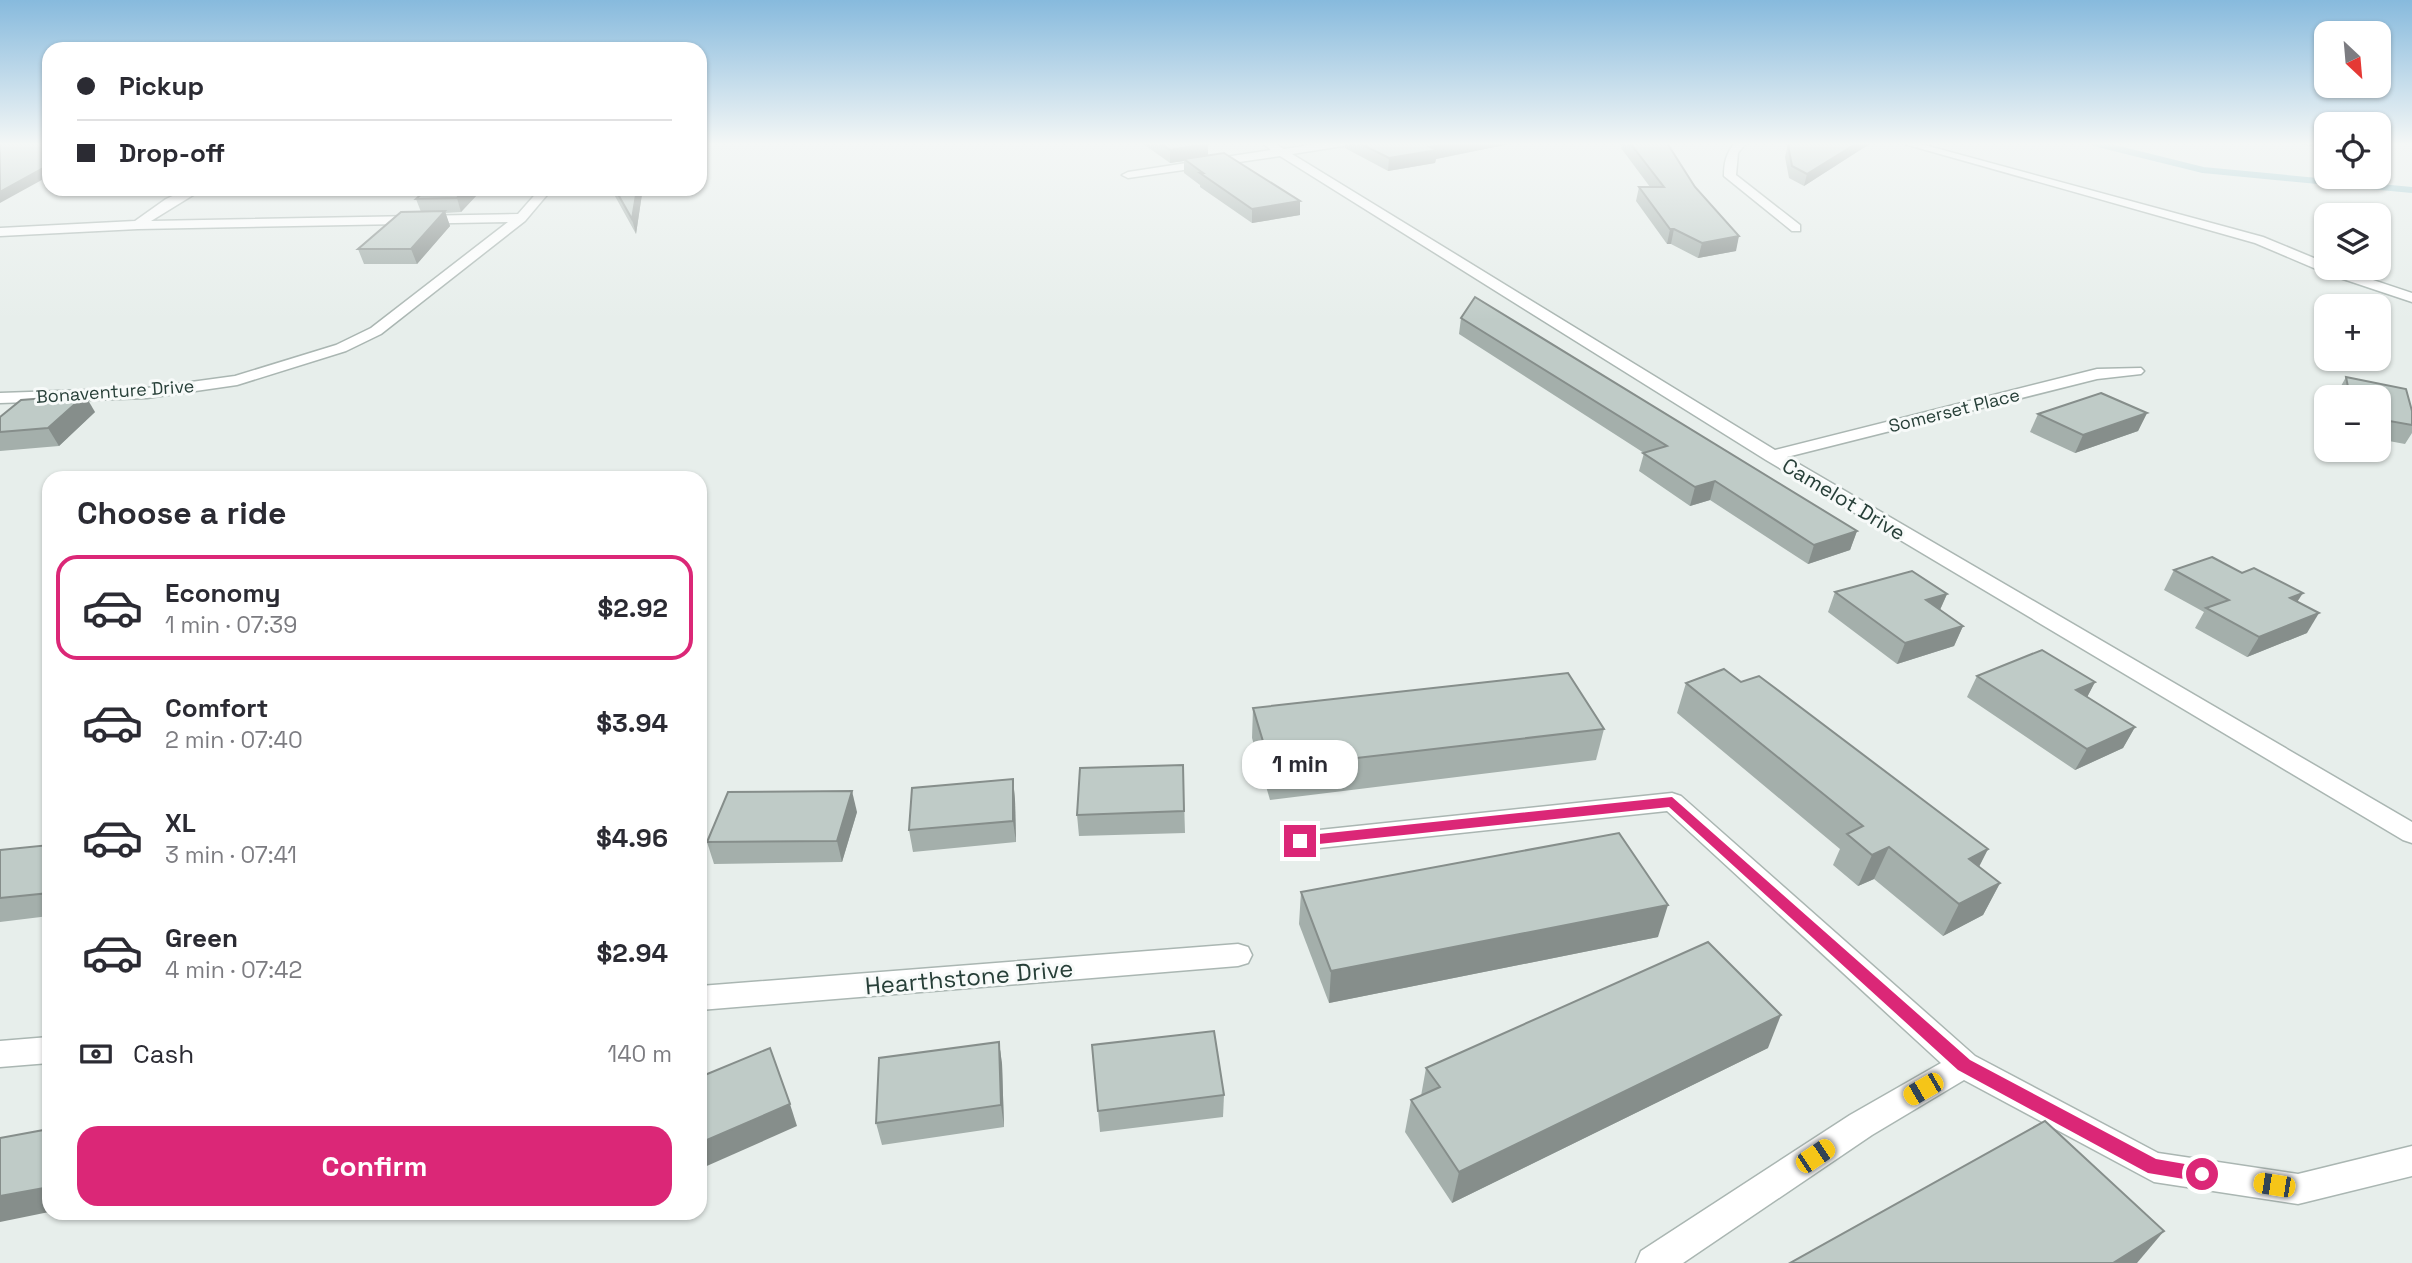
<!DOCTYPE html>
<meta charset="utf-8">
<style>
:root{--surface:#fff;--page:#f2f2f3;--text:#2b2b33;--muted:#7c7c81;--line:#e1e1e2;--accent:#db2777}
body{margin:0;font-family:"Space Grotesk",sans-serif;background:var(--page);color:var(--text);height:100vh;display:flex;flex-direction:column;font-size:26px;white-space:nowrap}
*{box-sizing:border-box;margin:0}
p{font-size:23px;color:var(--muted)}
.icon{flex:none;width:38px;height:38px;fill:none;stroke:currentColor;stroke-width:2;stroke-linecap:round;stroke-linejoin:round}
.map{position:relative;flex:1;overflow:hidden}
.details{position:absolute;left:42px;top:471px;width:665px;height:749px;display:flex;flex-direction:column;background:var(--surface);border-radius:21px;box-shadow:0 2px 5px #0004}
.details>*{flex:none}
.guide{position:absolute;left:42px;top:42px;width:665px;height:154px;border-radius:21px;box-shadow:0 2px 5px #0004;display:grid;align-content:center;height:154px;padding:0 35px;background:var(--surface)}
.needle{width:46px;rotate:154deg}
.tools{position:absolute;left:2314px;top:21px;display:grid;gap:14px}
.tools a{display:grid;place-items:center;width:77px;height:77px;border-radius:14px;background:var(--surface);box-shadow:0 2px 5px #0004;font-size:35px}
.end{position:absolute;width:32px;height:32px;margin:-16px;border:9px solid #db2777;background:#fff;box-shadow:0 0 0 4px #fff}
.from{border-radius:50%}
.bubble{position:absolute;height:49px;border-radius:21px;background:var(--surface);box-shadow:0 2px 5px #0004;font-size:23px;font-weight:700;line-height:49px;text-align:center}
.car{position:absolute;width:21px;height:42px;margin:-21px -10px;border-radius:9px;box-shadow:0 0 5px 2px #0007;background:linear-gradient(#f5c518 24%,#345 0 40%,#f5c518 0 76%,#345 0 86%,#f5c518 0)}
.guide b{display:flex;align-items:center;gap:24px;height:66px;font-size:26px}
.guide b+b{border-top:2px solid var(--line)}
.guide i{width:18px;height:18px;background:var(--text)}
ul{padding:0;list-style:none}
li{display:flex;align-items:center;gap:21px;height:105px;margin:0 14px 10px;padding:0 21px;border:4px solid transparent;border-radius:21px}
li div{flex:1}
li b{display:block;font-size:26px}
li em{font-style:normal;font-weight:700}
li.on{border-color:var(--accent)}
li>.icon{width:63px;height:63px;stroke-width:1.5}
h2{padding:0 35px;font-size:32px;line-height:84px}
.pay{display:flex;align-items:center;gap:18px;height:77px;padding:0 35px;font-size:26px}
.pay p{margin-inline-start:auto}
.button{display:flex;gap:14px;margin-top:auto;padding:14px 35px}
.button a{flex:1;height:80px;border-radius:21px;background:var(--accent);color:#fff;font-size:28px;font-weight:700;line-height:80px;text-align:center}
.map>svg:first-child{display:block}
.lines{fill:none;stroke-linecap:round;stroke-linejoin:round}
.stream{stroke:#95c4cc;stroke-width:6}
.street-casing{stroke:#aab6b2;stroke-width:3}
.street{fill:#fff;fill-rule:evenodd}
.wall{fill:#a4afab}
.shaded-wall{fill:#868e8b}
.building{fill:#bfcbc7;stroke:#868e8b;stroke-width:2}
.route{fill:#db2777}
.labels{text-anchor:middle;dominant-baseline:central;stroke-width:6;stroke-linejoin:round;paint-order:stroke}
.far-street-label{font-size:18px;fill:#273f38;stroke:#f7faf9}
.street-label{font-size:21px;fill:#273f38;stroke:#f7faf9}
.near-street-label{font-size:24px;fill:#273f38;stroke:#f7faf9}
</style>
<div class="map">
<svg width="2412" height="1263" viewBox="0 0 2412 1263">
<rect width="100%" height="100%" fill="#e7eeeb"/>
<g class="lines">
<!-- stream -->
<polyline class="stream" points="2094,143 2203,170 2412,190"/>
<!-- street casing -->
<g class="street-casing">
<g id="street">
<polygon points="1262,143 1274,143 1284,149 1323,143 1348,143 1343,146 1292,154 1775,450 2097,369 2141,368 2144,371 2141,374 2097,379 1787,457 2412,822 2412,843 2403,840 1766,460 1280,156 1128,178 1122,175 1128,172 1271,150"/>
<path d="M1746 143 1738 153 1736 175 1800 225V231H1792L1724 176C1724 163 1726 153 1735 143Z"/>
<polygon points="1901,143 1917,143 2263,237 2326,263 2326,268 2337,268 2412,293 2412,302 2328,274 2255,243"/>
<polygon points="188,189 203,189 151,221 518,214 540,189 552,189 525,221 381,334 346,351 237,385 147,398 0,403 0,393 147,388 235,376 336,345 371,328 508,222 138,229 0,236 0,228 135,221 166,199"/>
<polygon points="1672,793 1681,796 1975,1056 2158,1153 2298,1174 2412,1146 2412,1176 2298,1204 2154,1182 1964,1080 1872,1135 1683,1263 1636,1263 1641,1251 1850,1115 1941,1063 1667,811 1300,850 1291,848 1287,841 1291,834 1300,832"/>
<polygon points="1238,944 1248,947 1252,955 1248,963 1238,966 700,1010 700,986"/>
<polygon points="49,1037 49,1063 0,1067 0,1041"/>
</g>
</g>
<!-- street -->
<use href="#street" class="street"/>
</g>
<!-- wall -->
<g class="wall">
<polygon points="1142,143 1207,143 1208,156 1300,201 1300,215 1252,223 1200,187 1200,185 1184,173 1184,161 1170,163"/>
<polygon points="1345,143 1513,143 1509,144 1436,159 1435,163 1388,171 1345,148"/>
<polygon points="1622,143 1630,143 1736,251 1698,258 1671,244 1667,244 1636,201 1639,187 1650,187 1621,148"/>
<polygon points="1871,143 1804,186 1789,178 1785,157 1788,145"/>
<polygon points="2303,143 2326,143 2326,148 2303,145"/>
<polygon points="611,189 665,189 665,190 642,194 636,234"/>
<polygon points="476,196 461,212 445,213 450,226 417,264 364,264 358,249 421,212 416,199"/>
<polygon points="1461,318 1857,531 1850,550 1808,564 1710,500 1690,506 1639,471 1644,453 1459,334"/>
<polygon points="2346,377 2412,411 2412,433 2405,444 2378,439 2378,397 2337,397 2336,395"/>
<polygon points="95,412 59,446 0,451 0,417"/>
<polygon points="2147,413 2138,431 2075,453 2030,432 2038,414"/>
<polygon points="2174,570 2297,601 2307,633 2247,657 2195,628 2204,612 2164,590"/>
<polygon points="1835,592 1947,594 1940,610 1963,626 1954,646 1897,664 1828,612"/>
<polygon points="1977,676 2095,682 2087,697 2135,727 2123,748 2075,770 1967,697"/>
<polygon points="1741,682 1988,849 1979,867 2000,883 1983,915 1943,936 1874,879 1858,886 1833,865 1840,849 1677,713 1686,683"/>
<polygon points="1253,708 1604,729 1596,760 1270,800 1252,738"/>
<polygon points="1183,765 1185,833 1079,836 1077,815"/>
<polygon points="1013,779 1015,800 1016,842 913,852 909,830"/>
<polygon points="857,812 842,862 714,864 707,842"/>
<polygon points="49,845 49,916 0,922 0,850"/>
<polygon points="1301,892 1658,937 1329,1003 1299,924"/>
<polygon points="999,1042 1002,1064 1004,1127 882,1145 876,1123"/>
<polygon points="1092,1045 1224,1095 1223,1117 1100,1132"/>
<polygon points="1768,1048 1452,1203 1405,1132 1411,1100 1421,1096 1426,1068"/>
</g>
<!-- shaded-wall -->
<g class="shaded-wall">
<polygon points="1453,143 1513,143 1509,144 1436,159 1435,163 1388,171 1389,158 1430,147"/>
<polygon points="1857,143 1871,143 1804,186 1807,174"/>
<polygon points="1208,144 1208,157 1184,159 1184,161 1170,163 1170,150"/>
<polygon points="49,165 49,176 0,203 0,192"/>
<polygon points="465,189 473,189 476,196 461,212 457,198"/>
<polygon points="637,189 665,189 665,190 642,194 636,234 632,219"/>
<polygon points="1300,201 1300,215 1252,223 1252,209"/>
<polygon points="445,211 450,226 417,264 411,249"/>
<polygon points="1670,229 1674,229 1671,244 1667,244"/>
<polygon points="1739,236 1736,251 1698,258 1702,243"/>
<polygon points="85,395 95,412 59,446 48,428"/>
<polygon points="2147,413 2138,431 2075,453 2083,435"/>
<polygon points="1715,481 1710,500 1690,506 1695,487"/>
<polygon points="1857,531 1850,550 1808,564 1814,545"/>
<polygon points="2303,593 2290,613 2290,598"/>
<polygon points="1947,594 1938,614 1926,600"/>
<polygon points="2319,613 2307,633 2247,657 2259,637"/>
<polygon points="1963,626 1954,646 1897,664 1905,643"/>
<polygon points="2095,682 2084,703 2076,690"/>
<polygon points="2135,727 2123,748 2075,770 2087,749"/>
<polygon points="1013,779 1015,800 1016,842 1013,821"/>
<polygon points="852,791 857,812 842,862 837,841"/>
<polygon points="1889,847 1874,879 1858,886 1872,855"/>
<polygon points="1988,849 1972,880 1969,859"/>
<polygon points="2000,883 1983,915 1943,936 1959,904"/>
<polygon points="1668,905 1658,937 1329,1003 1331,971"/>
<polygon points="1781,1015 1768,1048 1452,1203 1459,1172"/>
<polygon points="999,1042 1002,1064 1004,1127 1001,1105"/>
<polygon points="790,1104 797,1126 700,1169 700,1143"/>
<polygon points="49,1177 49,1212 0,1222 0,1196"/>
<polygon points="425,1213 439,1213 429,1219"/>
<polygon points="2164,1231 2137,1263 2113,1263"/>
</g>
<!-- building -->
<g class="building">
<polygon points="0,143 49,143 49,165 0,192"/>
<polygon points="1160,143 1207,143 1208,144 1170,150"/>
<polygon points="1359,143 1453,143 1430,147 1437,150 1389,158"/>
<polygon points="1630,143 1667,143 1695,187 1739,236 1702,243 1674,229 1670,229 1639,187 1664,187"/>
<polygon points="1792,143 1857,143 1807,174 1792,166 1788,145"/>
<polygon points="1224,153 1300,201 1252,209 1200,173 1203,173 1184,159"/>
<polygon points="427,189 465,189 457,198 416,199"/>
<polygon points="615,189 637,189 632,219"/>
<polygon points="445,211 411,249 358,249 401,212"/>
<polygon points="1475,297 1857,531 1814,545 1715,481 1695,487 1643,453 1667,446 1461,318"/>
<polygon points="2346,377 2406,389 2412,411 2412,425 2378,419 2378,397 2350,397"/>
<polygon points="2101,393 2147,413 2083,435 2038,414"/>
<polygon points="85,395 48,428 0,432 0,417 21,400"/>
<polygon points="2212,557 2242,573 2254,568 2303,593 2290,598 2319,613 2259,637 2206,608 2229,600 2174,570"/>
<polygon points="1912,571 1947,594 1926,600 1963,626 1905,643 1835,592"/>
<polygon points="2042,650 2095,682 2076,690 2135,727 2087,749 1977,676"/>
<polygon points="1724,669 1741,682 1759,676 1988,849 1969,859 2000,883 1959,904 1889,847 1872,855 1847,834 1863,826 1686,683"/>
<polygon points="1568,673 1604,729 1271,768 1253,708"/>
<polygon points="1183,765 1184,811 1077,815 1080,768"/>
<polygon points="1013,779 1013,821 909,830 912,788"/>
<polygon points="852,791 837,841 707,842 728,792"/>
<polygon points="1619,833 1668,905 1331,971 1301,892"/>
<polygon points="49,845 49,893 0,898 0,850"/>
<polygon points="1708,942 1781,1015 1459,1172 1411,1100 1440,1087 1426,1068"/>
<polygon points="1214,1031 1224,1095 1098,1111 1092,1045"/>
<polygon points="999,1042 1001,1105 876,1123 879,1058"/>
<polygon points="770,1048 790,1104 700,1143 700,1077"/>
<polygon points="2045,1121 2164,1231 2113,1263 1790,1263"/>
<polygon points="49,1129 49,1177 44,1188 0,1196 0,1138"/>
</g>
<!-- sky -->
<linearGradient id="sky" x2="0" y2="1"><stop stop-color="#87badd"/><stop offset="0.45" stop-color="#f4f7f6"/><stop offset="1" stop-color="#f4f7f6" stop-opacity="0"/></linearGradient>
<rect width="2412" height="320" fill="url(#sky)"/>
<!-- route -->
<polygon class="route" points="1672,797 1970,1060 2156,1159 2208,1168 2211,1174 2208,1180 2202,1182 2148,1173 1958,1070 1669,807 1300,846 1293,841 1300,836"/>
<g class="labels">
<!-- far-street labels -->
<g class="far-street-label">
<text transform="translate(115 391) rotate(-4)">Bonaventure Drive</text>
<text transform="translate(1954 410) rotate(-14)">Somerset Place</text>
</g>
<!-- street labels -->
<g class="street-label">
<text transform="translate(1844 499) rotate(31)">Camelot Drive</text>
</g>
<!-- near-street labels -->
<g class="near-street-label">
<text transform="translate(969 977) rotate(-5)">Hearthstone Drive</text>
</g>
</g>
</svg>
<div class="tools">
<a><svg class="needle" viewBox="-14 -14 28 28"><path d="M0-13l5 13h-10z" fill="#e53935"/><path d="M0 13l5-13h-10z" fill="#7c7c81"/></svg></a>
<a><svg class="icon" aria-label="locate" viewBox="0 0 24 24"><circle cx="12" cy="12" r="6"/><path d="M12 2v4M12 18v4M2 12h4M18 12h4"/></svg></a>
<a><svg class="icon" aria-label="layers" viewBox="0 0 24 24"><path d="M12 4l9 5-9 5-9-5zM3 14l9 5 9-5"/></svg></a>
<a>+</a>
<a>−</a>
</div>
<i class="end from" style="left:2202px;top:1174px"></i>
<i class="end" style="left:1300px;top:841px"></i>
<div class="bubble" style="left:1242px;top:740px;width:116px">1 min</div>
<i class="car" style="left:1923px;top:1089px;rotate:240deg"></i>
<i class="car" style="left:1815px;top:1156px;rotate:56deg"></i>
<i class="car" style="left:2274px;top:1185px;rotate:279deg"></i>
<div class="guide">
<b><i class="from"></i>Pickup</b>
<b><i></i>Drop-off</b>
</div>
<section class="details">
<h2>Choose a ride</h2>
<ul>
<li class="on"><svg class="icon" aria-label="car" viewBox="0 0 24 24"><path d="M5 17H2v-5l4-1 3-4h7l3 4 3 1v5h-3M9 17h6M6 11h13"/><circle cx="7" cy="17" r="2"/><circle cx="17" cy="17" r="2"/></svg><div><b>Economy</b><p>1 min · 07:39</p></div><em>$2.92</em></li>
<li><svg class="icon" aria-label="car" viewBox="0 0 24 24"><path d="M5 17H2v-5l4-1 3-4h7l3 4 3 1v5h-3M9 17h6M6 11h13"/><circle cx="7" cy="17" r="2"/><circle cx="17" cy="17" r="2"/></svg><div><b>Comfort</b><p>2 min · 07:40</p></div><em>$3.94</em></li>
<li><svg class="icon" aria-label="car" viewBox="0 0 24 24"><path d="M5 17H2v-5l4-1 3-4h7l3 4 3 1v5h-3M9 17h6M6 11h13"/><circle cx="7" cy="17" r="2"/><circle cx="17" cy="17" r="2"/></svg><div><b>XL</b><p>3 min · 07:41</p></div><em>$4.96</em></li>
<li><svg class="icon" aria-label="car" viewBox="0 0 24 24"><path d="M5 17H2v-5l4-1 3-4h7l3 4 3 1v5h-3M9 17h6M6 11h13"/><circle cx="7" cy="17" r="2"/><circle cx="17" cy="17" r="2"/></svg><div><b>Green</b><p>4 min · 07:42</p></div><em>$2.94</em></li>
</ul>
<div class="pay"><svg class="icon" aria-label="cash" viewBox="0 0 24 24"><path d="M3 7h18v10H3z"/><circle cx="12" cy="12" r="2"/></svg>Cash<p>140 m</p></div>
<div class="button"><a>Confirm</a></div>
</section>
</div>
